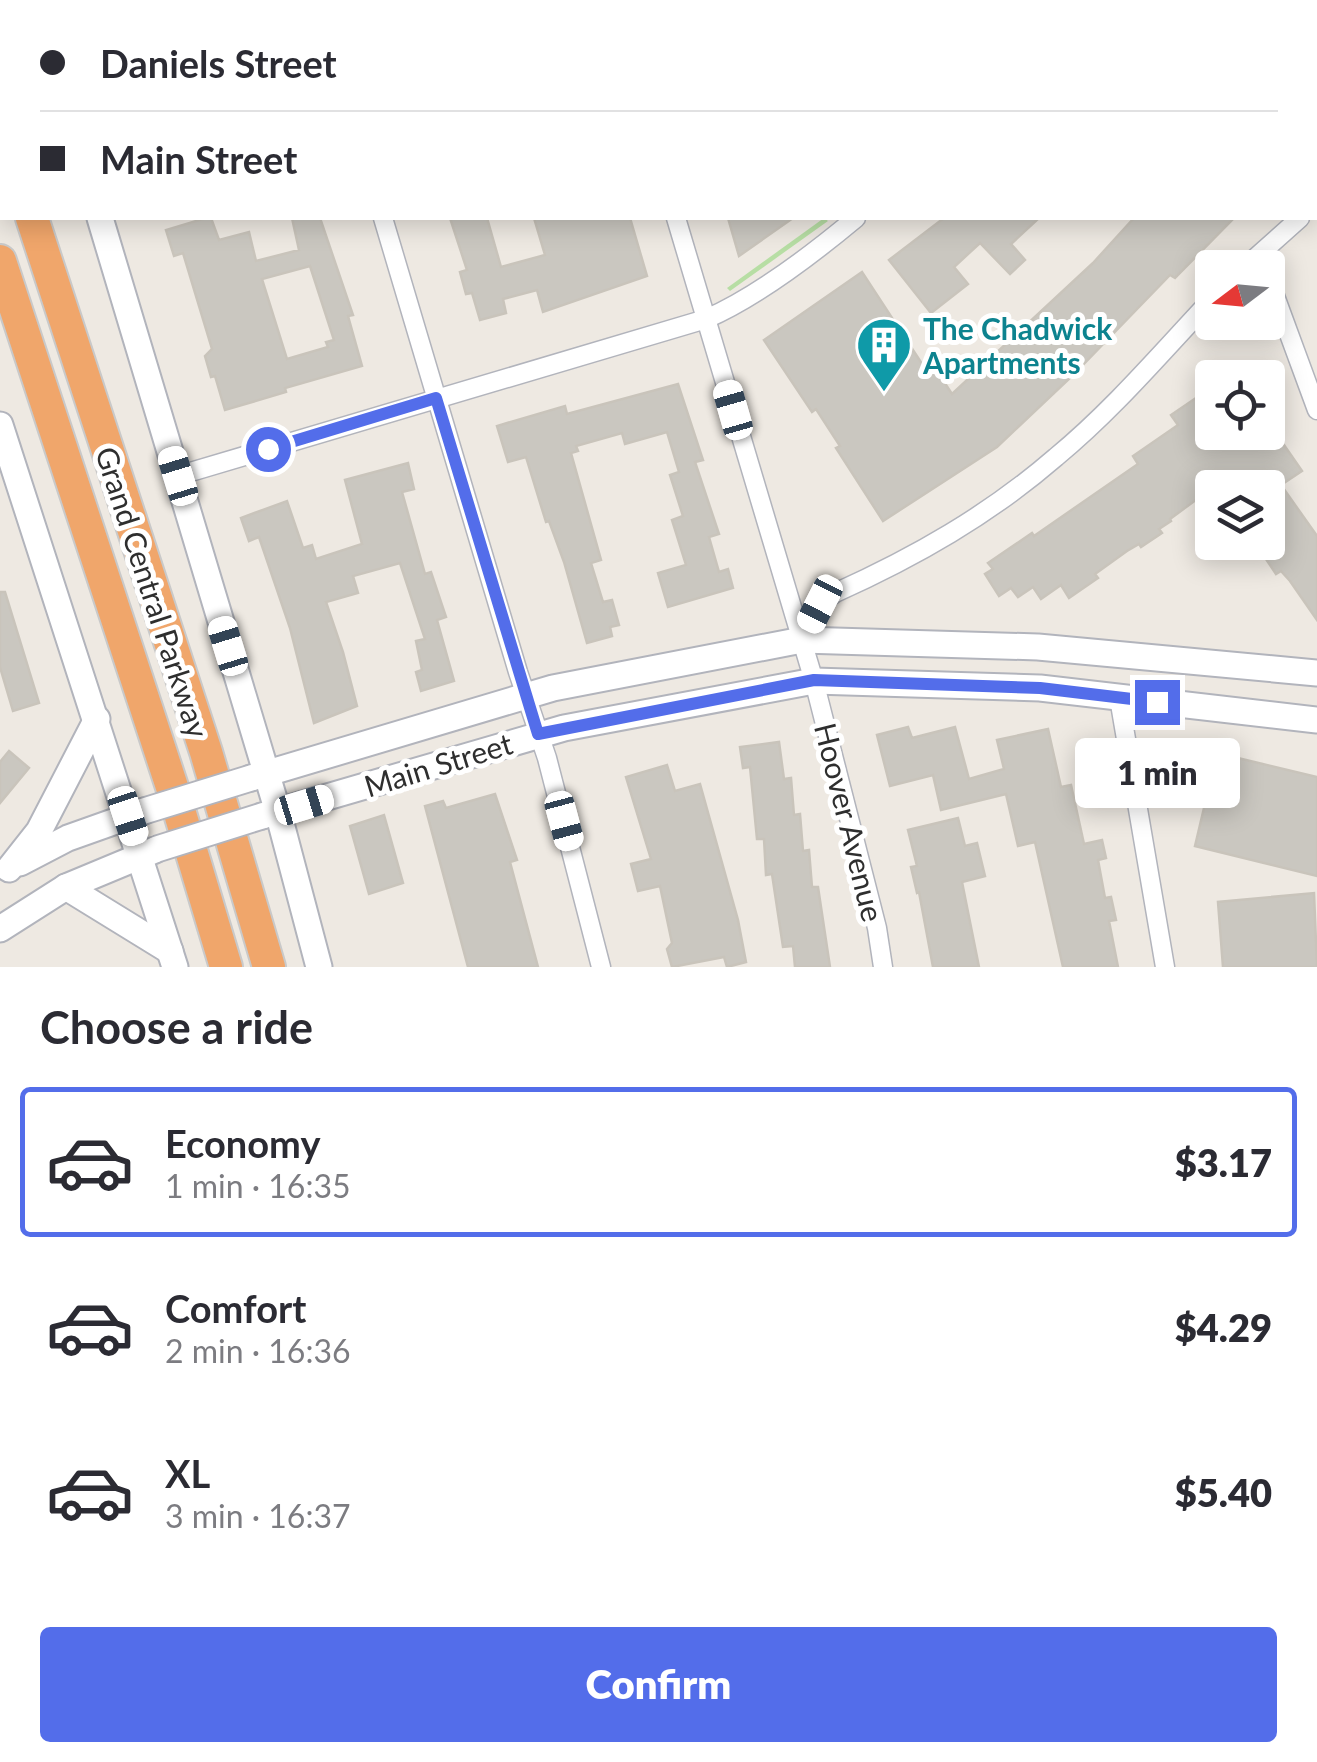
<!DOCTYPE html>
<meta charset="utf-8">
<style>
:root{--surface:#fff;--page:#f2f2f3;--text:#2b2b33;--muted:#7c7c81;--line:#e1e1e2;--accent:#536dea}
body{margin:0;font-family:Lato,sans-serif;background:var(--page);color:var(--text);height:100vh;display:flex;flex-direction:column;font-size:38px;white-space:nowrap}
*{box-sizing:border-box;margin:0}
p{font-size:32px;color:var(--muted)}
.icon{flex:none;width:55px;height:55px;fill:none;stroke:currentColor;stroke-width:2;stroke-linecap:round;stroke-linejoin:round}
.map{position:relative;height:967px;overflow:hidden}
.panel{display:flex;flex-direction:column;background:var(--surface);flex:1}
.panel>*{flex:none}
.top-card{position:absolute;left:0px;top:0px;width:1318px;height:220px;box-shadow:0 5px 25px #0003;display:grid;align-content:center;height:220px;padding:0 40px;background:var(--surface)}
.needle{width:65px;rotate:254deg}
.tools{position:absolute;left:1195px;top:250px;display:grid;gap:20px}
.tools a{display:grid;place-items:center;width:90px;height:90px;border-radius:10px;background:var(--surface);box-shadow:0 5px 25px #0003;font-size:50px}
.end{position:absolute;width:45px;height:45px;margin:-22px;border:12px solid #536dea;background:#fff;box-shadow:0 0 0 5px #fff}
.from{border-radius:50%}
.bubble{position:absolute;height:70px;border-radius:10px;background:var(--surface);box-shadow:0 5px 25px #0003;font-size:32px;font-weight:800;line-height:70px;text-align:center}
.car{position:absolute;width:30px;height:60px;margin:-30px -15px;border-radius:12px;box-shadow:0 0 8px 2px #0007;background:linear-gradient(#fff 24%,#345 0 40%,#fff 0 76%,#345 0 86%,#fff 0)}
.top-card b{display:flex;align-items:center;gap:35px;height:95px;font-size:38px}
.top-card b+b{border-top:2px solid var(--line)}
.top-card i{width:25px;height:25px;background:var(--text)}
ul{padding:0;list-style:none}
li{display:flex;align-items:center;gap:30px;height:150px;margin:0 20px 15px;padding:0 20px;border:5px solid transparent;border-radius:10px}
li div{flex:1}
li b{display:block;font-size:38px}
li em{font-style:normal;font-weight:800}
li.current{border-color:var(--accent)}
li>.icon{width:90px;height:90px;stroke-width:1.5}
h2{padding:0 40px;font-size:45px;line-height:120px}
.cta{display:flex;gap:20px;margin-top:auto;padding:20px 40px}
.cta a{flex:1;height:115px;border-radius:10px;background:var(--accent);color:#fff;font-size:40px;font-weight:800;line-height:115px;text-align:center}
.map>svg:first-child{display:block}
.green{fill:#b7dea4}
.building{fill:#cac7c0;stroke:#c9c4bb;stroke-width:2.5;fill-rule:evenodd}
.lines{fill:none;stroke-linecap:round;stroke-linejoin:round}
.minor-casing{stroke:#b2b4bc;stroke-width:21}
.secondary-casing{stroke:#b2b4bc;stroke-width:29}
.motorway-casing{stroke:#c9c9c9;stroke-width:36}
.minor{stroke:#fff;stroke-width:18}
.secondary{stroke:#fff;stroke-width:25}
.motorway{stroke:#f0a66b;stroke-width:32}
.secondary-bridge-casing{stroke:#b2b4bc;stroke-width:29;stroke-linecap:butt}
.secondary-bridge{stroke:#fff;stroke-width:25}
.route{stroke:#536dea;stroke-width:12}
.labels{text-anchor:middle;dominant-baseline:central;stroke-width:10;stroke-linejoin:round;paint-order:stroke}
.culture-label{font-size:30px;font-weight:bold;fill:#0d838f;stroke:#fff;text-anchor:start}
.street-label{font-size:30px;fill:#2e2e2e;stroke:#fff}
</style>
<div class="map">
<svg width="1317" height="967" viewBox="0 0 1317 967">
<rect width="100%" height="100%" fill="#eee9e2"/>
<!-- green -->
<polygon class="green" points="824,218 828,221 730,291 727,288"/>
<!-- building -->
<g class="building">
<path d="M206 218H211L219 240 249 232 256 261 299 250 292 218H320L353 315 348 316 362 366 285 388 286 392 225 410 215 376 211 377 205 356 212 349 183 253 174 256 166 230ZM310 266 334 340 326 342 328 347 287 359 262 279Z"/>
<polygon points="450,218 487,218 501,267 545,255 534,218 630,218 647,276 543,312 537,290 503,299 506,313 480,320 472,293 466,294 460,272 467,270"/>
<polygon points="728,218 793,218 739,256"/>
<polygon points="944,218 1039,218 1011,244 1025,260 1010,274 980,243 954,267 968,284 931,313 889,260"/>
<polygon points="1134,218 1234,218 1175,278 1170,275 1073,375 997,447 883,521 836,448 840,446 816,409 812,412 764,340 862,272 926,370 933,365 952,394 1093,263"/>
<polygon points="678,384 703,460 695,462 719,534 709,537 719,572 728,569 733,588 668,607 658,573 686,565 672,520 683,516 670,475 679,472 667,432 625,444 622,433 576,446 578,451 571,453 601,560 591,563 603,602 612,600 619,625 610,627 612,636 587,643 564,562 549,521 546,522 526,457 508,462 497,426 565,406 567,414"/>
<polygon points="1212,387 1212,432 1275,432 1302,471 1281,485 1317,536 1317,620 1290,581 1281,571 1276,574 1262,553 1268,549 1268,488 1212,488 1170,519 1171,521 1159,529 1162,533 1141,547 1139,544 1127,551 1095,574 1098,578 1069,598 1061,585 1041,599 1033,587 1018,597 1011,588 999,596 985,574 993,569 988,563 1032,533 1034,536 1138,464 1133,456 1178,425 1171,415"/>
<polygon points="408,463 414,489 402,492 425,574 431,572 446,617 437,620 454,681 421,691 416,672 422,670 416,641 425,639 400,563 353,576 358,593 326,602 343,652 357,706 314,723 290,628 259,537 249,541 241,518 287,501 303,548 312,545 316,559 362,544 345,480"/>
<polygon points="0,592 5,592 39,703 13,711 0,667"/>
<polygon points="908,727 912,738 955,727 969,779 1004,769 997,740 1048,729 1061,787 1071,785 1084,844 1102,840 1106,858 1098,860 1105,898 1111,897 1116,920 1109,921 1118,967 1063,967 1035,842 1018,846 1006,794 941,810 933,775 890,786 877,735"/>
<polygon points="779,742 784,779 791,778 794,815 800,814 803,851 809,850 812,887 818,887 830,967 795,967 793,946 783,947 772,874 766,875 764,839 757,839 750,767 743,768 740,747"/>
<polygon points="9,751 29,768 0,803 0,762"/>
<polygon points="1217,753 1317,777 1317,876 1195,846"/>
<polygon points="667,765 675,791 700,784 738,920 746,962 727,967 724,957 672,967 667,949 672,943 660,886 638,891 631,864 651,859 626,777"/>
<polygon points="495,794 517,860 510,862 538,967 468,967 425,806 443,801 446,808"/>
<polygon points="384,815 403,883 369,894 350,826"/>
<polygon points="958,818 965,846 977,843 985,876 962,882 979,967 933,967 919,892 917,893 911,867 917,866 908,830"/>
<polygon points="1314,893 1317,967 1223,967 1218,902"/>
</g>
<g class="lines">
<!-- minor casing -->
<g class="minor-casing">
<g id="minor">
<polyline points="320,0 320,2"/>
<polyline points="610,0 611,2"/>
<polyline points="896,0 896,2"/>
<polyline points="1082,2 1085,0"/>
<polyline points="1315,206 1317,204"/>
<polyline points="383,218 518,672 547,758 601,967"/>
<polyline points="676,218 814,681 877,928 883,967"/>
<polyline points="1244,268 1300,218"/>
<polyline points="1268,277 1317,410"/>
<path d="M177 476 706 319C757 297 814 253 856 218"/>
<path d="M802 640 820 604 835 593C915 557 989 515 1056 457 1113 410 1162 352 1212 299"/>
<polyline points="1119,698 1165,967"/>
</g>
</g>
<!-- secondary casing -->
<g class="secondary-casing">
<g id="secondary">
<polyline points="34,0 35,2"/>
<polyline points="100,218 278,812 319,967"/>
<polyline points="0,425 175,967"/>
<polyline points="251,778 553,688 802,640 1038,647 1317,673"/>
<polyline points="262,816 564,728 814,681 1040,688 1317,720"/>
<polyline points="20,863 68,838 144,811"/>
<polyline points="9,869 39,831 97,719"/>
<polyline points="66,887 170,951"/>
<polyline points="0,929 66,887 155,850"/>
</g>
</g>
<!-- motorway casing -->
<g class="motorway-casing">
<g id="motorway">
<polyline points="0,90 2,103"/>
<polyline points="32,218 206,752 269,967"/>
<polyline points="0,261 173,790 226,967"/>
</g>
</g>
<!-- minor -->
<use href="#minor" class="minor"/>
<!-- secondary -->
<use href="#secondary" class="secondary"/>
<!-- motorway -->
<use href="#motorway" class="motorway"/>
<!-- secondary-bridge casing -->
<g class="secondary-bridge-casing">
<g id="secondary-bridge">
<polyline points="144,811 251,778"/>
<polyline points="157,849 262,816"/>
</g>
</g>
<!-- secondary-bridge -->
<use href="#secondary-bridge" class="secondary-bridge"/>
</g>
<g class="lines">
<!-- route -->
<polyline class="route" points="268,449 436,398 538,734 814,680 1040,688 1157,702"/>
</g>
<!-- icons -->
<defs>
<g id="building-pin" transform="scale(2.875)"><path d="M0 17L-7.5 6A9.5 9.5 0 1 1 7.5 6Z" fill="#0f9aa8" stroke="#fff"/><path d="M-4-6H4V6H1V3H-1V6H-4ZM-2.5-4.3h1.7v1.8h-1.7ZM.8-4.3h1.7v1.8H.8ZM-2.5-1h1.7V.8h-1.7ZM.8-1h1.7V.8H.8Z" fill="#fff"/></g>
</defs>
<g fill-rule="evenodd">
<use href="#building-pin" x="884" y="345"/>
</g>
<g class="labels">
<!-- culture labels -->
<g class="culture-label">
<text x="923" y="328">The Chadwick<tspan x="923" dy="34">Apartments</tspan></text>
</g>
<!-- street labels -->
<g class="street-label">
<text transform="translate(153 592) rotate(72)">Grand Central Parkway</text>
<text transform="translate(438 764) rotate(-17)">Main Street</text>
<text transform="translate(850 822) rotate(76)">Hoover Avenue</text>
</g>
</g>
</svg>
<div class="tools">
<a><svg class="needle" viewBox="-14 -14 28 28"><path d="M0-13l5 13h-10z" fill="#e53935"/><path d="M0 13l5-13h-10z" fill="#7c7c81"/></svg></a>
<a><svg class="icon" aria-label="locate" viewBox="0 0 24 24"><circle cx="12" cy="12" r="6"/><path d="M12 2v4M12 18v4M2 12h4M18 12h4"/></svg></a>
<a><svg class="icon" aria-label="layers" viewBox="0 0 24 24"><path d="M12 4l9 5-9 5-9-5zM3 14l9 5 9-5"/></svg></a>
</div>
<i class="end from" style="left:268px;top:449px"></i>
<i class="end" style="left:1157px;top:702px"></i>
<div class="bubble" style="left:1075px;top:738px;width:165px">1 min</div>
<i class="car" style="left:733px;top:410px;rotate:344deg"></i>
<i class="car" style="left:178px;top:476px;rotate:343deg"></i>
<i class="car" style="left:820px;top:604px;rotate:207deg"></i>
<i class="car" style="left:228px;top:646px;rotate:343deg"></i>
<i class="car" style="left:304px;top:805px;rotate:73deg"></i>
<i class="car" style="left:128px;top:816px;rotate:162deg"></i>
<i class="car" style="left:564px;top:821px;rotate:165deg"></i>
<div class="top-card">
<b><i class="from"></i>Daniels Street</b>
<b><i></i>Main Street</b>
</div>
</div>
<section class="panel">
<h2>Choose a ride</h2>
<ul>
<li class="current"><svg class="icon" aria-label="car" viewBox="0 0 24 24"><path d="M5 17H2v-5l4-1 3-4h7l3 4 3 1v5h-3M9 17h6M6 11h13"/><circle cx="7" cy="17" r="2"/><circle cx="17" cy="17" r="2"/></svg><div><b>Economy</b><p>1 min · 16:35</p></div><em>$3.17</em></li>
<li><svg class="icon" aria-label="car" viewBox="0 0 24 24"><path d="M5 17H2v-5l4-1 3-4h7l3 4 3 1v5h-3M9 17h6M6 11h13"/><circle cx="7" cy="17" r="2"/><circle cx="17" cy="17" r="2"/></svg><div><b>Comfort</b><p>2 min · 16:36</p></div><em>$4.29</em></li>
<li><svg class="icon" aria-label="car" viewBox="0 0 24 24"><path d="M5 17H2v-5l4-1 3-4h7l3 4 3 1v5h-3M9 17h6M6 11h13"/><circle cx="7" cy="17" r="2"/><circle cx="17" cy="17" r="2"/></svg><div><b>XL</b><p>3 min · 16:37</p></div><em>$5.40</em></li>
</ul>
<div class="cta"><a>Confirm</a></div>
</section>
